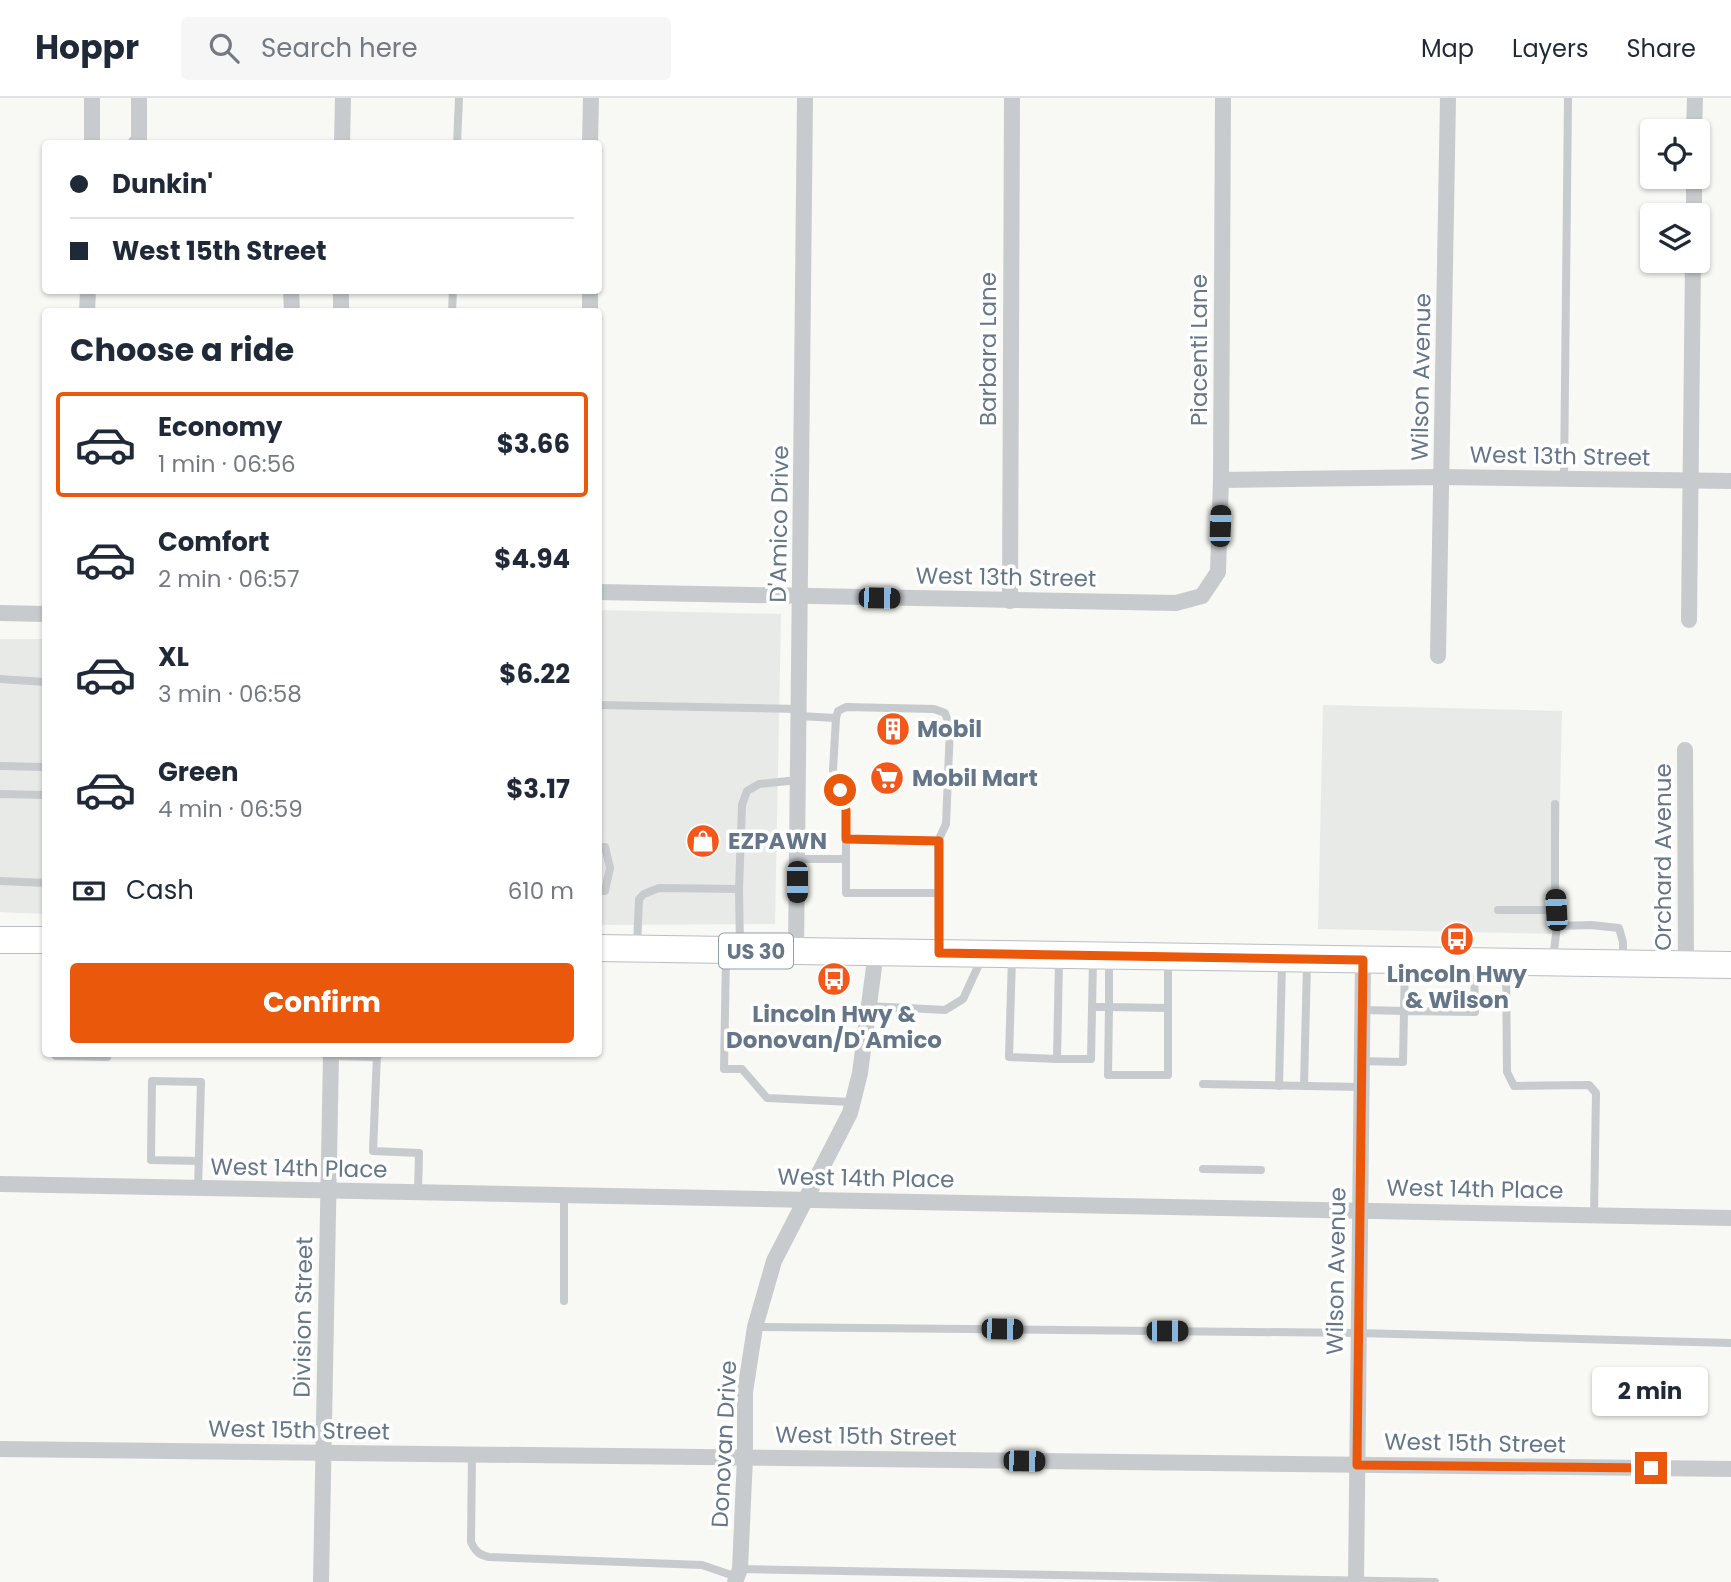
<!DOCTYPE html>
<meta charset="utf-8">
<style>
:root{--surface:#fff;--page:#f6f6f7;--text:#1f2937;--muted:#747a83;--line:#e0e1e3;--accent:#ea580c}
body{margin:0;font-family:Poppins,sans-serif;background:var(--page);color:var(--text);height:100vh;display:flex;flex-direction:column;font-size:26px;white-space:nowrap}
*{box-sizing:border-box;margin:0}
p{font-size:23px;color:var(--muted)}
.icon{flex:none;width:38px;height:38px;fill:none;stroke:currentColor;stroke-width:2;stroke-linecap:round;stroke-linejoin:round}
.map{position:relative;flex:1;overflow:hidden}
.sheet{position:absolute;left:42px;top:210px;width:560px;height:749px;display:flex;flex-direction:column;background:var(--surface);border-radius:7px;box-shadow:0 2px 5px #0004}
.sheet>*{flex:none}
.guide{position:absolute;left:42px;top:42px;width:560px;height:154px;border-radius:7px;box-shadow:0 2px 5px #0004;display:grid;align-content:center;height:154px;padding:0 28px;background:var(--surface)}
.tools{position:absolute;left:1640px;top:21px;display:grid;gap:14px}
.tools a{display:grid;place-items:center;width:70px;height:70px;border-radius:7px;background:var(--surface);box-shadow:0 2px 5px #0004;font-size:35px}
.end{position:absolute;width:32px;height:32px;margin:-16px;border:9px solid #ea580c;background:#fff;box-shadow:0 0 0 4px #fff}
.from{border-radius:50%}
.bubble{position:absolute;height:49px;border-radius:7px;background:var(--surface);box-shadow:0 2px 5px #0004;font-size:23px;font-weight:700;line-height:49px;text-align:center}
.car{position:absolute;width:21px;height:42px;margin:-21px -10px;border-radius:9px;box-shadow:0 0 5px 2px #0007;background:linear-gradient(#222 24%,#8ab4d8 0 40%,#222 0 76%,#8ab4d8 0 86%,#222 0)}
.guide b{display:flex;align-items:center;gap:24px;height:66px;font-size:26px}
.guide b+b{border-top:2px solid var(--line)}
.guide i{width:18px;height:18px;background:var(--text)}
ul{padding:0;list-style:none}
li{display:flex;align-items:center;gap:21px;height:105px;margin:0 14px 10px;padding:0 14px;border:4px solid transparent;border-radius:7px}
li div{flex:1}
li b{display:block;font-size:26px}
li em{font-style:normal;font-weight:700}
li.active{border-color:var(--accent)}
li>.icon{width:63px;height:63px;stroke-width:1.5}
h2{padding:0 28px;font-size:32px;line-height:84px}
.pay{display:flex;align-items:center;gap:18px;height:77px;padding:0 28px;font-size:26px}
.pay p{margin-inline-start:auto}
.cta{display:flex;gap:14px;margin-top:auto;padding:14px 28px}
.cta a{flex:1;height:80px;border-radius:7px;background:var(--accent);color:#fff;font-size:28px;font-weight:700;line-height:80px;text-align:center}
header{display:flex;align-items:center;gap:42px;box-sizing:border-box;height:98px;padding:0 35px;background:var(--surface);border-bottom:2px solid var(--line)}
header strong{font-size:33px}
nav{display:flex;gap:38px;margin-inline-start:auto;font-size:24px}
.search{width:490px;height:63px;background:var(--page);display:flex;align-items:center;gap:18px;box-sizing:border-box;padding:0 24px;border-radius:7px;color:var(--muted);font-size:26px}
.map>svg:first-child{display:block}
.built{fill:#e8eae8}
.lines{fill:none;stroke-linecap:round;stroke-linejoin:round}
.primary-casing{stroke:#babec2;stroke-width:28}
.lane{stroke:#c7cbce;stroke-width:8}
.street{stroke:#c7cbce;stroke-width:16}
.primary{stroke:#fff;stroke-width:26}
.route{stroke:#ea580c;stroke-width:9}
.labels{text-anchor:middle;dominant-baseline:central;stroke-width:7;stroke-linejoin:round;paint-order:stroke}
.shield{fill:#fff;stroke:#929fac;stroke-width:2}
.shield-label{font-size:21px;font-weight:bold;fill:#647688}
.street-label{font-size:23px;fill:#647688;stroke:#fff}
.poi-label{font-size:23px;font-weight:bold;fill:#647688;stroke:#fff;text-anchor:start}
</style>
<header>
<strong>Hoppr</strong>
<div class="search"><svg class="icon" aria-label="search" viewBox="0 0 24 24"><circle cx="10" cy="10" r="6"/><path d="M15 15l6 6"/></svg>Search here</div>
<nav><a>Map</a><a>Layers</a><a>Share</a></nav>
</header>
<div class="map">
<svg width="1731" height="1484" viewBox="0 0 1731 1484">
<rect width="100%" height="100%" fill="#f8f8f4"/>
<!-- built -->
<g class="built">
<polygon points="599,512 781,516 775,826 599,827"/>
<polygon points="0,541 45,541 45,816 0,814"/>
<polygon points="1323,607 1562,613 1557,836 1318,831"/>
</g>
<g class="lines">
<!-- primary casing -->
<g class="primary-casing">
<g id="primary">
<polyline points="0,842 46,842"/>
<polyline points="598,850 1731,867"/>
</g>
</g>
<!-- lane -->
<g class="lane">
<polyline points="457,46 459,0"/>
<polyline points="452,214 453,192"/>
<polyline points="1564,381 1568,0"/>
<polyline points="0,581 46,584"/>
<polyline points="598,607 798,611"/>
<polyline points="799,618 836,620"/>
<polyline points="0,668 46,669"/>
<polyline points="0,696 46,697"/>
<polyline points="846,741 846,712 833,672 836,620 838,613 846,609 934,611 945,615 950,629 946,726 938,743"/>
<polyline points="598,749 605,749 610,770 605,793 598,793"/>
<polyline points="797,761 846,761"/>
<polyline points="0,783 46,785"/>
<polyline points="739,791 742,707 747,693 759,686 798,682"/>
<polyline points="1498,812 1556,812"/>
<polyline points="1557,828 1591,827 1619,830 1623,844 1623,862"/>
<polyline points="637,848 639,801 644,796 659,790 739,791 740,849"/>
<polyline points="939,852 938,743 846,741 846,795 939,795"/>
<polyline points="726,857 724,971 742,971 767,1000 852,1004"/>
<polyline points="1012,859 1009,959 1057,961 1059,862"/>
<polyline points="1109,861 1109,909 1168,910 1168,863"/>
<polyline points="1553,861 1557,828 1555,786 1555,706"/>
<polyline points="1506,867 1507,974 1514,988 1589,987 1596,995 1594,1117"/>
<polyline points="869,908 945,912 963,901 981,862"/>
<polyline points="1092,909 1109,909 1108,977 1168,977 1168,910"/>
<polyline points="1363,912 1404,913 1405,865"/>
<polyline points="56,956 56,958 107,959 107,956"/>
<polyline points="377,956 373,1053 419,1055 418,1095"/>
<polyline points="331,958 376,959"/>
<polyline points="1057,961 1091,961 1093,862"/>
<polyline points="1361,963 1403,964 1404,913 1475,914 1474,868"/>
<polyline points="1203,986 1361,989"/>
<polyline points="1279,988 1282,865"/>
<polyline points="1304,988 1307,865"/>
<polyline points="1203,1071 1261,1072"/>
<polyline points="198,1090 201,984 152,983 151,1062 199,1063"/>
<polyline points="564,1098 564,1203"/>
<polyline points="755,1229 1359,1235 1731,1245"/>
<path d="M472 1356 471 1444C475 1453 479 1457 489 1459L702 1467 737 1479"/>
<polyline points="740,1471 1435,1484"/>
</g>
<!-- street -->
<g class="street">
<polyline points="1694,33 1695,0"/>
<polyline points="92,46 92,0"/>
<polyline points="135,46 139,41 139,0"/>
<polyline points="342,46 343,0"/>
<polyline points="590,46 591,0"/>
<polyline points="1694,117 1694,79"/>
<polyline points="291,192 292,214"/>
<polyline points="87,214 88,192"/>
<polyline points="341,214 341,192"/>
<polyline points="590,214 590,192"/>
<polyline points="1221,382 1442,379 1731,383"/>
<polyline points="598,494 1176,505 1202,498 1218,474 1221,382 1223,0"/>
<polyline points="1010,503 1012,0"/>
<polyline points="0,515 46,516"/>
<polyline points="1689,522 1693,163"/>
<polyline points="1438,558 1448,0"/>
<polyline points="1685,652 1686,866"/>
<polyline points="796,853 805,0"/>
<polyline points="0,1086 1731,1120"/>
<polyline points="0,1351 1731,1371"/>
<polyline points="321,1484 331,956"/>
<polyline points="735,1484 740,1471 745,1359 745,1294 755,1229 774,1163 850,1015 860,975 876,854"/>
<polyline points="1356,1484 1363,862"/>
</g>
<!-- primary -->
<use href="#primary" class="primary"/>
</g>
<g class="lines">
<!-- route -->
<polyline class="route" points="840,692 846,712 846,741 939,743 939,855 1363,862 1357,1367 1651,1370"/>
</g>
<!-- icons -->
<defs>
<g id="building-disc" transform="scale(1.75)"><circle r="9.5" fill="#f3571a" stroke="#fff"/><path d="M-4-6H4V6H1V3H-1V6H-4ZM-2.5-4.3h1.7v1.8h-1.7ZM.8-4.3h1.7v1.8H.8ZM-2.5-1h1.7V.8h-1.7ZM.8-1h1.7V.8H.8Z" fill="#fff"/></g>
<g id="supermarket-disc" transform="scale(1.75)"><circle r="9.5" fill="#f3571a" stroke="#fff"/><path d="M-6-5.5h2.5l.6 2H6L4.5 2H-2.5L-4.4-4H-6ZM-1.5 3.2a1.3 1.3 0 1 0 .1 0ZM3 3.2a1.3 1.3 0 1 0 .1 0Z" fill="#fff"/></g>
<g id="shop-disc" transform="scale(1.75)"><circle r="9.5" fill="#f3571a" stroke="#fff"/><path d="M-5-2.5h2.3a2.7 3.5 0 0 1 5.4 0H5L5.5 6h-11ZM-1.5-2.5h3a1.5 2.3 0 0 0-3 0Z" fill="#fff"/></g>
<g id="bus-disc" transform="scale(1.75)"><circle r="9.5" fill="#f3571a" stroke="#fff"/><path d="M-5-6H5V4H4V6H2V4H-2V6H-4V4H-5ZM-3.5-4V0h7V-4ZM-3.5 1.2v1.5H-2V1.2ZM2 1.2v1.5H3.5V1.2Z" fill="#fff"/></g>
</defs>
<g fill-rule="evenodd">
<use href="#building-disc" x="893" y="631"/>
<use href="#supermarket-disc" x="887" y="680"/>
<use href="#shop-disc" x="703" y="743"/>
<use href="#bus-disc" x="1457" y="841"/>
<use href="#bus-disc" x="834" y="881"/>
</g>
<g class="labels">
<!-- shield labels -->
<rect class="shield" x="719" y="835.5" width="74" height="35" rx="5"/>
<g class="shield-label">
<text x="756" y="853">US 30</text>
</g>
<!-- street labels -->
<g class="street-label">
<text transform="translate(988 251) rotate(-90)">Barbara Lane</text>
<text transform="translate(1199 252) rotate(-90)">Piacenti Lane</text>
<text transform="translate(1421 279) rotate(-89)">Wilson Avenue</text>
<text transform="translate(1560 358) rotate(1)">West 13th Street</text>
<text transform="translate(779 426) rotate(-89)">D'Amico Drive</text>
<text transform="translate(1006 479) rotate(1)">West 13th Street</text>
<text transform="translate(1663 759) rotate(-90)">Orchard Avenue</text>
<text transform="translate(299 1070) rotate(1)">West 14th Place</text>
<text transform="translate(866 1080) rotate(1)">West 14th Place</text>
<text transform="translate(1475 1091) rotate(1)">West 14th Place</text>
<text transform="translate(1336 1173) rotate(-89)">Wilson Avenue</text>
<text transform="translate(303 1219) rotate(-89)">Division Street</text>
<text transform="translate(299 1332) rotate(1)">West 15th Street</text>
<text transform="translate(866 1338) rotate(1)">West 15th Street</text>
<text transform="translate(1475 1345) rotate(1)">West 15th Street</text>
<text transform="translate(724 1346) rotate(-87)">Donovan Drive</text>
</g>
<!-- poi labels -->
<g class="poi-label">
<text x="917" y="631">Mobil</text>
<text x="912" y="680">Mobil Mart</text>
<text x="728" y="743">EZPAWN</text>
<text x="1457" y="876" text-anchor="middle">Lincoln Hwy<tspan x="1457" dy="26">&amp; Wilson</tspan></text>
<text x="834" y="916" text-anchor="middle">Lincoln Hwy &amp;<tspan x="834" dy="26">Donovan/D'Amico</tspan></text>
</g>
</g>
</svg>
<div class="tools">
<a><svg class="icon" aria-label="locate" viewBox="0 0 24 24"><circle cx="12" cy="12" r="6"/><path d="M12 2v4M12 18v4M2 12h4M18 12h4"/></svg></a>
<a><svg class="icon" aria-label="layers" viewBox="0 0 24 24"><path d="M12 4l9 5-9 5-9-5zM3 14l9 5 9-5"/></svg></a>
</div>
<i class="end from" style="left:840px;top:692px"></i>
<i class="end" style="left:1651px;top:1370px"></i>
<div class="bubble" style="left:1592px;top:1269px;width:116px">2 min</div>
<i class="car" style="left:1220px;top:428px;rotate:2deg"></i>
<i class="car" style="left:879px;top:500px;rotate:91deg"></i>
<i class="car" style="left:797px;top:784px;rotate:180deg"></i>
<i class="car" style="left:1556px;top:812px;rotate:357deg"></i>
<i class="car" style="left:1002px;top:1231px;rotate:91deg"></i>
<i class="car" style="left:1167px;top:1233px;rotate:90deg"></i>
<i class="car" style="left:1024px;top:1363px;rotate:91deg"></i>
<div class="guide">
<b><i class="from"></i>Dunkin'</b>
<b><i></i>West 15th Street</b>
</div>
<section class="sheet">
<h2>Choose a ride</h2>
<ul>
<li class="active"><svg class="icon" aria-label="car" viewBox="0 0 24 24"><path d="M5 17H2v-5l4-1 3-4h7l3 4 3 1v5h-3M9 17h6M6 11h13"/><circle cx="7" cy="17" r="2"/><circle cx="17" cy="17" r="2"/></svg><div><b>Economy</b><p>1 min · 06:56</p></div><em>$3.66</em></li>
<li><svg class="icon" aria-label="car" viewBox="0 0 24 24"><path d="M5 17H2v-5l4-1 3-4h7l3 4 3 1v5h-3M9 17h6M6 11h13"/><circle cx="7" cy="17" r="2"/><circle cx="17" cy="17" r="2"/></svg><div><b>Comfort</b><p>2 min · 06:57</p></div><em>$4.94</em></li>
<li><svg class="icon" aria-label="car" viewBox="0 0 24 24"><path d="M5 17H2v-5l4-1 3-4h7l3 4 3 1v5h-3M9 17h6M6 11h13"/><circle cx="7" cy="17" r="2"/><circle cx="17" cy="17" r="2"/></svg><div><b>XL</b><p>3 min · 06:58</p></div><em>$6.22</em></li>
<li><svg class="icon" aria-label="car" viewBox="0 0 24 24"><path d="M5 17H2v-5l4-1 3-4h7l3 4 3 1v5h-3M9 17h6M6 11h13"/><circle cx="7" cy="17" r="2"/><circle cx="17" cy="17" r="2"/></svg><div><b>Green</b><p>4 min · 06:59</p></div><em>$3.17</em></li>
</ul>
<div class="pay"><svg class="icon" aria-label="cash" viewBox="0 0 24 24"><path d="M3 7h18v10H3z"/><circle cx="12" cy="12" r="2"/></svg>Cash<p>610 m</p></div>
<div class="cta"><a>Confirm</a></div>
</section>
</div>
